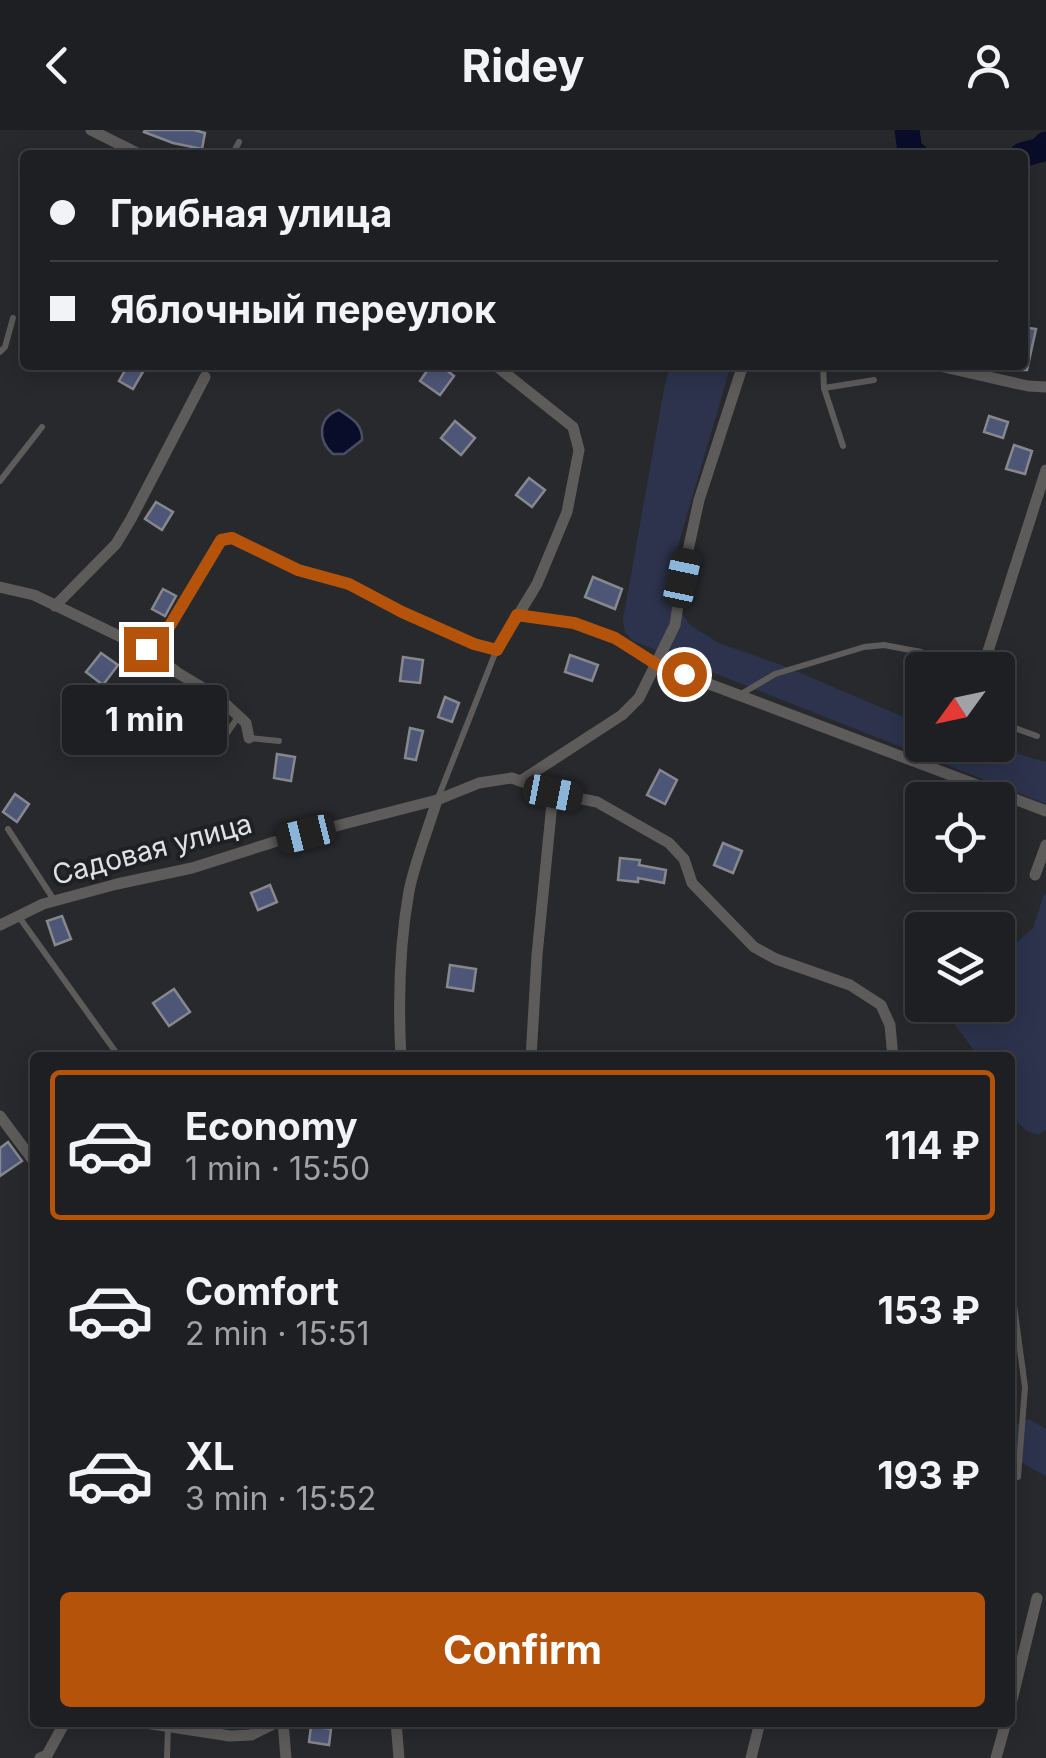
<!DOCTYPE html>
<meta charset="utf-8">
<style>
:root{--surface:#1e1f22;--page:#2b2c2f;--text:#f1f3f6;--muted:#a1a2a5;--line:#3c3d40;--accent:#b45309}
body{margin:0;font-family:Inter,sans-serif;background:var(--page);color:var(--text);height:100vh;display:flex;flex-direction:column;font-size:38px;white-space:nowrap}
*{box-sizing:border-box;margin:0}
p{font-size:32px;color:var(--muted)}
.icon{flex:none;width:55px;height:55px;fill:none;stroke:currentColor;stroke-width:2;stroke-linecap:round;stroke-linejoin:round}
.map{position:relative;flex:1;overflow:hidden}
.side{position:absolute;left:30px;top:922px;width:985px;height:675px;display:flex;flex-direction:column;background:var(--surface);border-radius:10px;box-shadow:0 5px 25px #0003,0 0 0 2px var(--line)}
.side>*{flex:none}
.hud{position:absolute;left:20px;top:20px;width:1008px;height:220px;border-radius:10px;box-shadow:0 5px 25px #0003,0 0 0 2px var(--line);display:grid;align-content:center;height:220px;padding:0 30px;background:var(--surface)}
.needle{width:65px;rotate:237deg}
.buttons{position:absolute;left:905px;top:522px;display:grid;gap:20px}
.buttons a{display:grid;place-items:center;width:110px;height:110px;border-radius:10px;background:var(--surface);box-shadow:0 5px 25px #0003,0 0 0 2px var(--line);font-size:50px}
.end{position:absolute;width:45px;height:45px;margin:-22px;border:12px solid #b45309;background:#fff;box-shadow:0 0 0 5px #fff}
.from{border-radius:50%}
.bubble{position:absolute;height:70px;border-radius:10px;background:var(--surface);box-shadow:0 5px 25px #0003,0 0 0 2px var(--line);font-size:32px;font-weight:700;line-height:70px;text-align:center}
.car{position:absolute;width:30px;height:60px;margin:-30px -15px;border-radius:12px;box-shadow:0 0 8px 2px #0007;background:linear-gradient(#222 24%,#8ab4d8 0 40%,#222 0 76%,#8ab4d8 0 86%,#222 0)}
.hud b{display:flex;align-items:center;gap:35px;height:95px;font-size:38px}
.hud b+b{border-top:2px solid var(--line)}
.hud i{width:25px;height:25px;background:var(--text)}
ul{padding:18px 0 0;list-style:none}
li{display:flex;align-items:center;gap:30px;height:150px;margin:0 20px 15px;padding:0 10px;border:5px solid transparent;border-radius:10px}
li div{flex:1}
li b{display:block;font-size:38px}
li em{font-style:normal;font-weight:700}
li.on{border-color:var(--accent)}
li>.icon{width:90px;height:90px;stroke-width:1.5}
.cta{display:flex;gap:20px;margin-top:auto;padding:20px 30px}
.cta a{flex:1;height:115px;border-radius:10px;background:var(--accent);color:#fff;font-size:40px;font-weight:700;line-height:115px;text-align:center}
header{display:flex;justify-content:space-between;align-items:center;height:130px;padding:0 30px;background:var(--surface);font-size:45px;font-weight:700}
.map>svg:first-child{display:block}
.green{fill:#2d334d}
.water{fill:#090d29;stroke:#4a4d61;stroke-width:2.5}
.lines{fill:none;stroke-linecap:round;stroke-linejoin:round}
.river{stroke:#090d29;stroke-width:25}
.building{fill:#4e5678;stroke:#87888d;stroke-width:2.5}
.lane{stroke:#5e5c5b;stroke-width:6}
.street{stroke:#5e5c5b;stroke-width:11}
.route{stroke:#b45309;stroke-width:12}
.labels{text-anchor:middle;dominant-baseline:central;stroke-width:8;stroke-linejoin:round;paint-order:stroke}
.street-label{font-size:28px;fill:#e0e1e3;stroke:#1f2023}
</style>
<header><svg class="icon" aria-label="back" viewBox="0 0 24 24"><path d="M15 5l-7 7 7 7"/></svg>Ridey<svg class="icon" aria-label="person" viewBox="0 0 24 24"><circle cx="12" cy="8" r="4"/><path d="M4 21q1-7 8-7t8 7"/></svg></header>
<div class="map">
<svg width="1046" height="1628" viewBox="0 0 1046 1628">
<rect width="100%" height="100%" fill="#28292d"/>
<!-- green -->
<g class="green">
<polygon points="670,235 731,235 679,412 671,445 671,468 690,495 719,513 784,536 922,595 922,615 988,615 1046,632 1046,674 633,511 625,502 623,490 664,259"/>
<polygon points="1044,764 1046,764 1046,1000 1038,1005 1027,1001 1010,986 1010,928 979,927 948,886 948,875 998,875 998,800 979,800 981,796 992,792 1000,800 1004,812 1015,814 1033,798"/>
<path d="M1029 1289 1046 1299V1346C1019 1331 1010 1330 1010 1297Z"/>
</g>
<!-- water -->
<path class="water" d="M339 280C351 288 363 294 362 310L344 324H333C317 310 318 287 339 280Z"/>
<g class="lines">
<!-- river -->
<g class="river">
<polyline points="907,0 910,21 916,25"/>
<polyline points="1022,25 1040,20 1046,14"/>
</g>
</g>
<!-- building -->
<g class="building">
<polygon points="145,0 194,0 205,3 202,19 173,13 144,2"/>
<polygon points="1022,197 1036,199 1027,240 1022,240"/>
<polygon points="128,235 137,235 144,240 133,259 119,251"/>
<polygon points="431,235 440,235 454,246 440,265 420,251"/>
<polygon points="989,286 1008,292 1003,308 984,302"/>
<polygon points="455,291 475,308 461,325 441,308"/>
<polygon points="1014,315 1032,321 1025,344 1006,339"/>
<polygon points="529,348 545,360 532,377 516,365"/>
<polygon points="156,372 173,382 162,400 145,389"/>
<polygon points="593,447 622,459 615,479 585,467"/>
<polygon points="163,459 176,466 165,486 152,479"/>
<polygon points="101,523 118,535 103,555 86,542"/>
<polygon points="570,525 598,535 592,551 565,542"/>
<polygon points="403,527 423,530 420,553 400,551"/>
<polygon points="140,558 179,588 167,604 143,585 140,589 125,577"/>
<polygon points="445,567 459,573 452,592 438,587"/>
<polygon points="410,598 423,601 416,630 405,628"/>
<polygon points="277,624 295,627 291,651 274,648"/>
<polygon points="660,640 677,650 665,674 647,665"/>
<polygon points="15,664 29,674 17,692 3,682"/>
<polygon points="723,713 742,721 733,743 714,735"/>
<polygon points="620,728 640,730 639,735 666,740 664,753 638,748 638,752 618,750"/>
<polygon points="270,755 277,772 258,780 251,763"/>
<polygon points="62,786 71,809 55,815 47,791"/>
<polygon points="450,835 476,839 473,861 447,857"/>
<polygon points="174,859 190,882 169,896 153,873"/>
<polygon points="8,1012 22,1031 0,1046 0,1018"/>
<polygon points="311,1596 331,1599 329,1615 309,1612"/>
</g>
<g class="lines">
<!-- lane -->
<g class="lane">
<polyline points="232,25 239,12"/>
<polyline points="0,222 5,217 13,188"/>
<polyline points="823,235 824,258 843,316"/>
<polyline points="824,258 874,250"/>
<polyline points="0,351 42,297"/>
<polyline points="741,564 775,544 864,517 884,515 921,522 949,540"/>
<polyline points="998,587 1012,597 1037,606"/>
<polyline points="250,608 279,611"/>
<polyline points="223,609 238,587"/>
<polyline points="438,668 496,521"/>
<polyline points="8,699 54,770"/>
<polyline points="19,787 120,928"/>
<polyline points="1010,1146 1025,1257 1018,1347"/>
<polyline points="167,1628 168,1597"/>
</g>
<!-- street -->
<g class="street">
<polyline points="91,0 141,25"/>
<polyline points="935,235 1028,256 1046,257"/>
<polyline points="0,457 34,465 146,519 178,543 218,567 246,593 249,608"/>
<polyline points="55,476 116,414 131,389 205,247"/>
<polyline points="517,485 574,493 615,508 656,534 1046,681"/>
<polyline points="146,519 160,513 221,411 232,408 298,440 349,454 402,482 474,514 497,520 537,454 567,382 579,320 573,297 495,235"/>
<polyline points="982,540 1046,340"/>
<polyline points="522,650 622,585 639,568 675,495 682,448 699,370 741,241 745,235"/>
<polyline points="1035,745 1046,715"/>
<polyline points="0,795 43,774 117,754 192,738 274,712 437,670 479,653 512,648 553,663 597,672 669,713 684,729 692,753 754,817 776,829 850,855 881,875 890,895 893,928"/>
<path d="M401 928C398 872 399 817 409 761 415 731 428 700 437 670"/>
<polyline points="531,928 537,825 553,663"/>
<polyline points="0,986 35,1033"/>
<polyline points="1010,1578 1037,1468"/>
<polyline points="139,1592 230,1606 251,1605 277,1592"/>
<polyline points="283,1592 286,1628"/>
<polyline points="396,1592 399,1628"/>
<polyline points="40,1628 47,1625 65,1592"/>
<polyline points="751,1628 760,1592"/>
<polyline points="996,1628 1006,1592"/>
</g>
</g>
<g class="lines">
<!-- route -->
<polyline class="route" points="146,519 160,512 221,410 232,408 298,440 349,454 402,482 474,514 497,520 517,485 574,493 615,508 656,534 684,544"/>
</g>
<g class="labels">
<!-- street labels -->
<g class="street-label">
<text transform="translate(152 719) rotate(-15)">Садовая улица</text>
</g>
</g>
</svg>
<div class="buttons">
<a><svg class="needle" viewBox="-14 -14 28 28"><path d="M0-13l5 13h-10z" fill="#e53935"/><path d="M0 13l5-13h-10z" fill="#a1a2a5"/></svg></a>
<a><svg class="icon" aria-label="locate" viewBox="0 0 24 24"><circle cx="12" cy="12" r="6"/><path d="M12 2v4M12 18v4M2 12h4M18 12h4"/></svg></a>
<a><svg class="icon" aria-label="layers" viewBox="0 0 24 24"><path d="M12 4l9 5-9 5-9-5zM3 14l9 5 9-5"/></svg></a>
</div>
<i class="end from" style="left:684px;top:544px"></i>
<i class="end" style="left:146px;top:519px"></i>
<div class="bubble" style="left:62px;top:555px;width:165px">1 min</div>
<i class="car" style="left:682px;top:448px;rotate:12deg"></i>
<i class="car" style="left:553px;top:663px;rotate:101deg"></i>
<i class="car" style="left:306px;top:704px;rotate:256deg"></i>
<div class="hud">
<b><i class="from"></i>Грибная улица</b>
<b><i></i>Яблочный переулок</b>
</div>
<section class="side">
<ul>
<li class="on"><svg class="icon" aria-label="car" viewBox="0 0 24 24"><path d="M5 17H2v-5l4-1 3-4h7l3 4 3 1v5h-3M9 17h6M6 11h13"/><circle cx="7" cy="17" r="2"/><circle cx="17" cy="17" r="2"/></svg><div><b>Economy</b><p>1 min · 15:50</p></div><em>114 ₽</em></li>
<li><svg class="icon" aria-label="car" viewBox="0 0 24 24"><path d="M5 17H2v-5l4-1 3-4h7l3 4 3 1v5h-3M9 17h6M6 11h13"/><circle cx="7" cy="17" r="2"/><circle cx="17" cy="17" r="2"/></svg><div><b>Comfort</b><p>2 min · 15:51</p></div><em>153 ₽</em></li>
<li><svg class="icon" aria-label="car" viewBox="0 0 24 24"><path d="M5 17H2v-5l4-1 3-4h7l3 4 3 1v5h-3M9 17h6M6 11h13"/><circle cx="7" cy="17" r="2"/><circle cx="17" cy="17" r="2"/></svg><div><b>XL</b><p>3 min · 15:52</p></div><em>193 ₽</em></li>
</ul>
<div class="cta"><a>Confirm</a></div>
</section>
</div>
